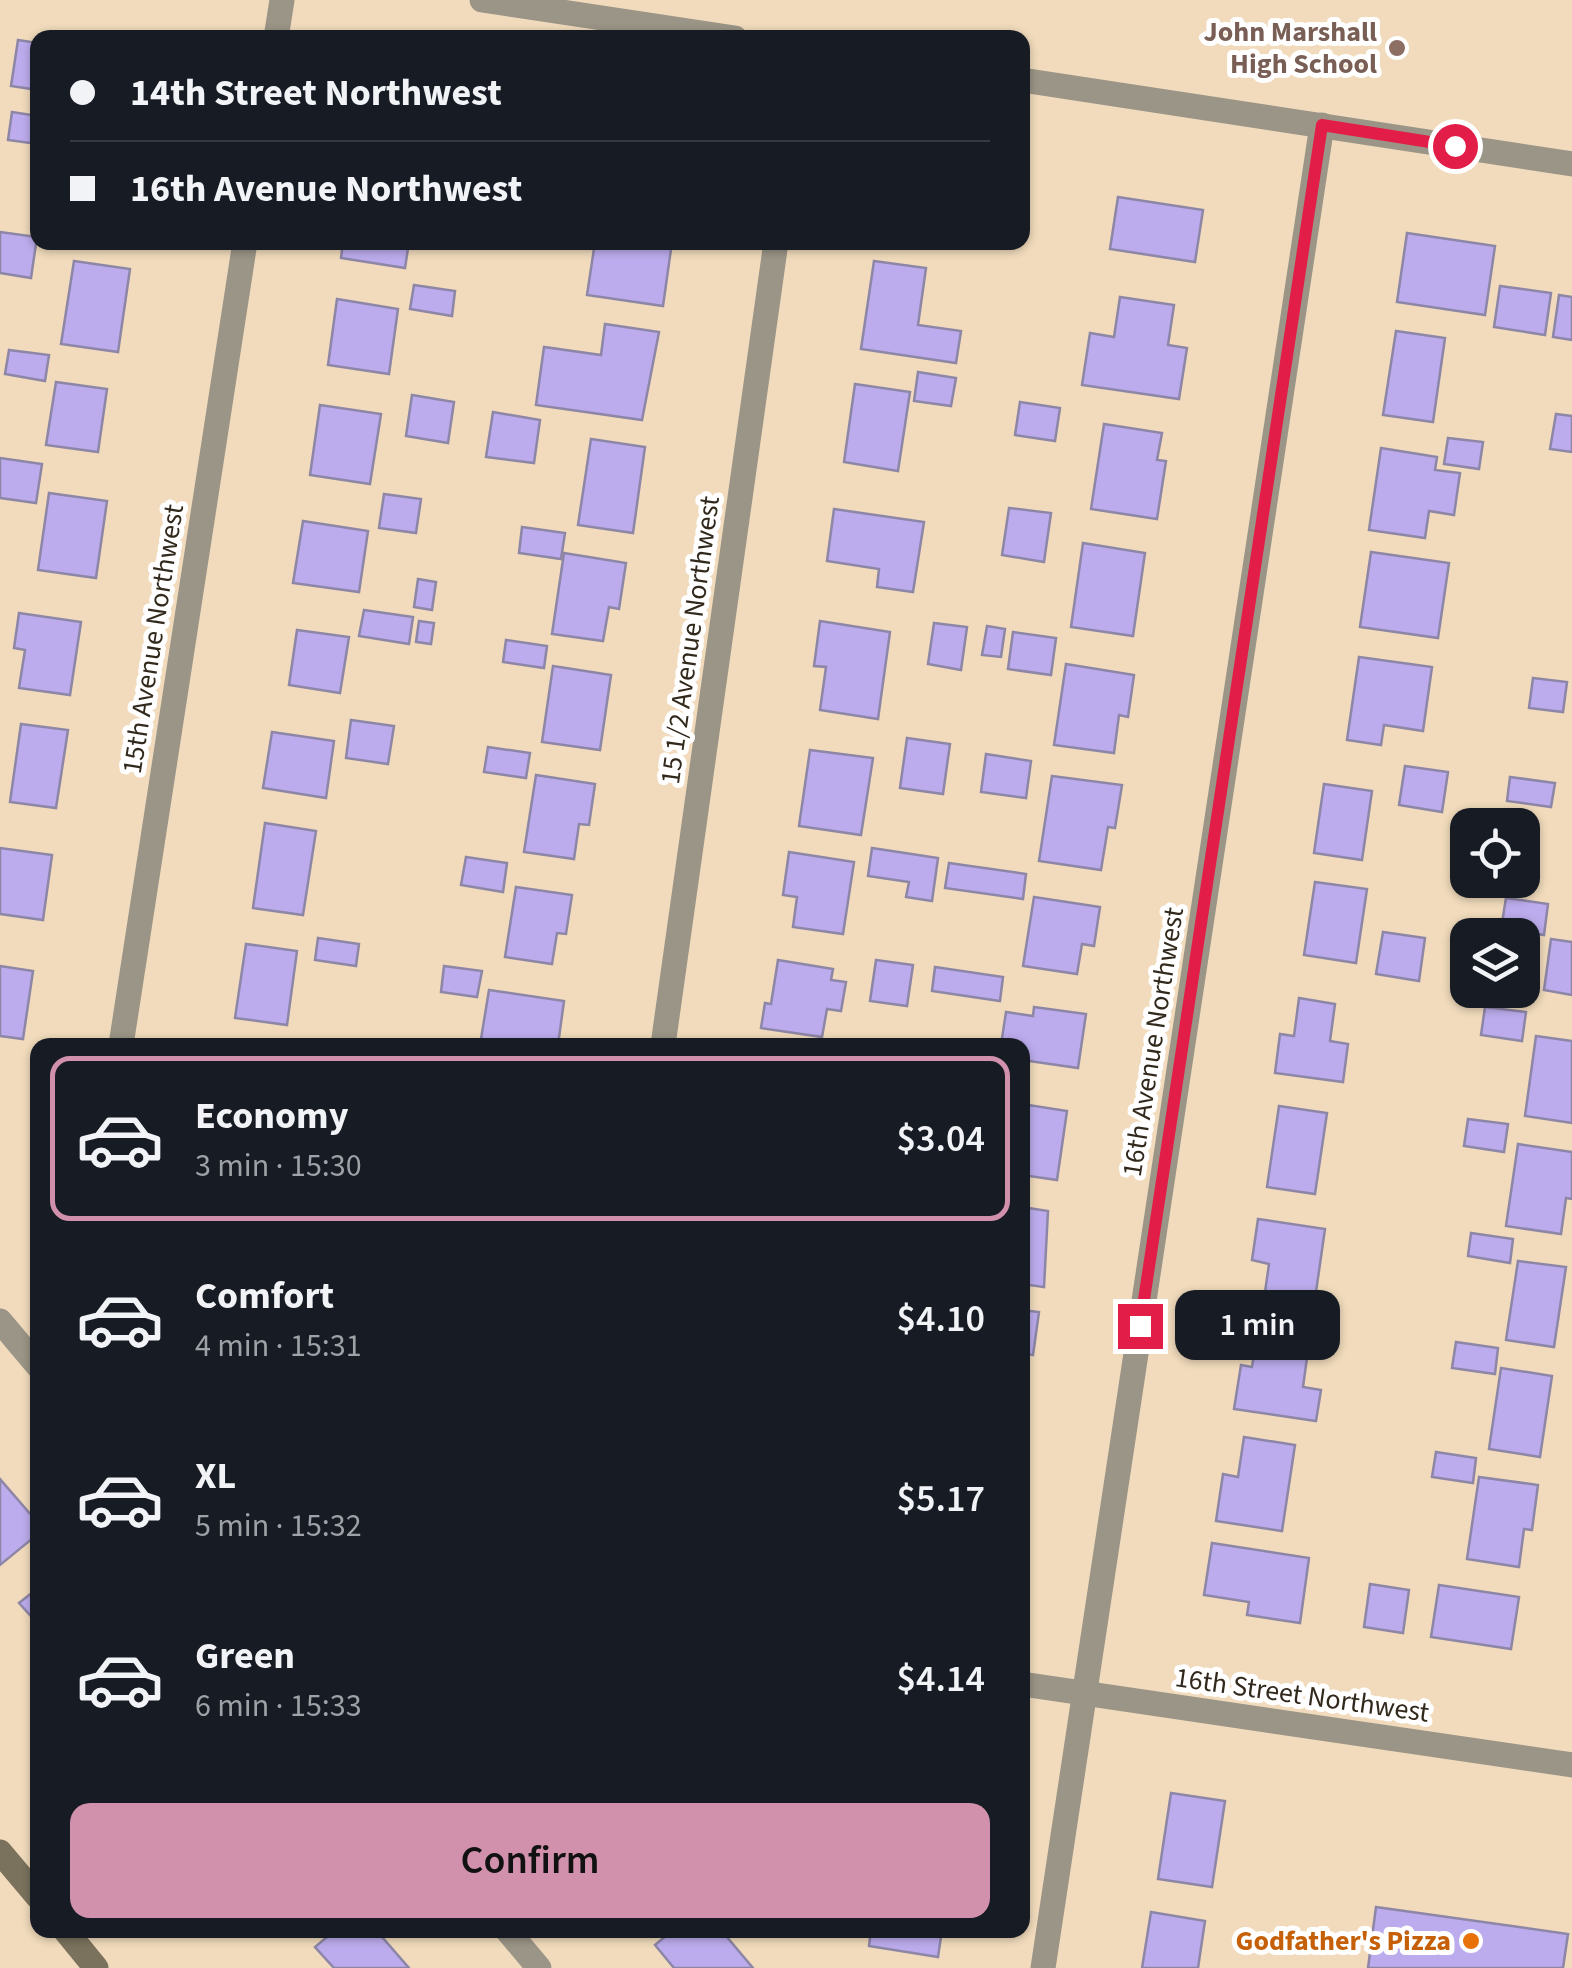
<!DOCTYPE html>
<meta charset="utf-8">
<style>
:root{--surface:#171b24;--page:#242831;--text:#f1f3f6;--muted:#9ea1a6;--line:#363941;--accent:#d191ad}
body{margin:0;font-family:"Source Sans 3",sans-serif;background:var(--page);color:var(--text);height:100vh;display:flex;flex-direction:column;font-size:38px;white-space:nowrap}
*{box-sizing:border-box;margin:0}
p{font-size:32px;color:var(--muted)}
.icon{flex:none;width:55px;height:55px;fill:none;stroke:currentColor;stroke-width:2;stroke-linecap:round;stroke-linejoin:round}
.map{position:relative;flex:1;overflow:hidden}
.details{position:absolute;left:30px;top:1038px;width:1000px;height:900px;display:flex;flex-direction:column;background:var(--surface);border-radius:20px;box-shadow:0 2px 8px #0004}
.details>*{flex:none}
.hud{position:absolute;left:30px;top:30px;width:1000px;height:220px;border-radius:20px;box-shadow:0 2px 8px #0004;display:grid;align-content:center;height:220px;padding:0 40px;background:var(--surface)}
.tools{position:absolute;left:1450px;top:808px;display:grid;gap:20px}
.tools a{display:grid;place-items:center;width:90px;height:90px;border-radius:20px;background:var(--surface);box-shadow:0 2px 8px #0004;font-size:50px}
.end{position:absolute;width:45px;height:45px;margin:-22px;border:12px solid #e11d48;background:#fff;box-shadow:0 0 0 5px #fff}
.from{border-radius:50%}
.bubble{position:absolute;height:70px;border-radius:20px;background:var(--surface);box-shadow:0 2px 8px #0004;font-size:32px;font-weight:600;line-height:70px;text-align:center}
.hud b{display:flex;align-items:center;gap:35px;height:95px;font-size:38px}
.hud b+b{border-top:2px solid var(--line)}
.hud i{width:25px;height:25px;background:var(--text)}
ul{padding:18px 0 0;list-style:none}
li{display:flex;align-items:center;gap:30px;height:165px;margin:0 20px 15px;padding:0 20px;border:5px solid transparent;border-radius:20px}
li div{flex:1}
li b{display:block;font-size:38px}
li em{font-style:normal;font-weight:600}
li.selected{border-color:var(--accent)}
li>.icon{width:90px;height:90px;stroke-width:1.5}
.action{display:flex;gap:20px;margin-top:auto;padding:20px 40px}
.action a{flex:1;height:115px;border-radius:20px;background:var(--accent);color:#111;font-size:40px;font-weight:600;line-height:115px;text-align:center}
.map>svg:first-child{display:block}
.building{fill:#bcaced;stroke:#8d86a6;stroke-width:2.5}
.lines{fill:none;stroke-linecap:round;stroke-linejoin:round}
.minor{stroke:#9b9587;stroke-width:25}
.tertiary{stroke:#9b9587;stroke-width:25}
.secondary{stroke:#7a725d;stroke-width:25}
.route{stroke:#e11d48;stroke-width:12}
.education-dot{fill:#8d6e63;stroke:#fff;stroke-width:4}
.food-dot{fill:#e8710a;stroke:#fff;stroke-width:4}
.labels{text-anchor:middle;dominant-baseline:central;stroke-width:10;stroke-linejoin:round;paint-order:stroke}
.education-label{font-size:28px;font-weight:bold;fill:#785e54;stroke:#fff;text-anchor:end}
.street-label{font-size:28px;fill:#32291d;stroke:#fff}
.food-label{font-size:28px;font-weight:bold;fill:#c56008;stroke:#fff;text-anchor:end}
</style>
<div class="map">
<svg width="1572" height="1968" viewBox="0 0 1572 1968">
<rect width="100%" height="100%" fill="#f1dbbc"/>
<!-- building -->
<g class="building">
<polygon points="18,40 38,43 38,90 11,86"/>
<polygon points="12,112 38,116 38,144 8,140"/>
<polygon points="1118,197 1203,210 1195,262 1110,249"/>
<polygon points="0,232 37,237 31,278 0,273"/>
<polygon points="1407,233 1495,246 1485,315 1397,302"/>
<polygon points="343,242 409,242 405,268 341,258"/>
<polygon points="595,242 672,242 663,306 587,295"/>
<polygon points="74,261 130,269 118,352 61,344"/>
<polygon points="874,261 926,268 918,325 961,331 956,363 861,349"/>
<polygon points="414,285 455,291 452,316 410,309"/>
<polygon points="1500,286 1551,293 1545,335 1494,327"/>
<polygon points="1559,295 1572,297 1572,340 1553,337"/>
<polygon points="1120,297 1174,305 1168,345 1187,348 1179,399 1082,385 1090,333 1114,337"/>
<polygon points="337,299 398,309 389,374 328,365"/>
<polygon points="605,324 659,332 642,420 536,405 544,347 601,355"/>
<polygon points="1396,331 1445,338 1433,422 1383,415"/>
<polygon points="9,350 49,355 45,381 5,374"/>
<polygon points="918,372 956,378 951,406 914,401"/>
<polygon points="56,382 107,389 98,452 46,445"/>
<polygon points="855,384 910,392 898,471 844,462"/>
<polygon points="412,395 454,402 448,443 406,436"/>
<polygon points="1020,402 1060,408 1055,441 1015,435"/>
<polygon points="320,405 381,414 370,484 310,475"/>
<polygon points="493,412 540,420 534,463 486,457"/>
<polygon points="1556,414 1572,416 1572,452 1550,449"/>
<polygon points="1104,424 1162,433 1157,460 1166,461 1157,519 1091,509"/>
<polygon points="1448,438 1483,442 1479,469 1444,464"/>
<polygon points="591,439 645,447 633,533 578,525"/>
<polygon points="1381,448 1437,457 1435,470 1460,473 1454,515 1429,511 1425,538 1369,530"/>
<polygon points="0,458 42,464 36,503 0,498"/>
<polygon points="49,493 107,501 96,578 38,570"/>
<polygon points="384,494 421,499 416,533 379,528"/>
<polygon points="1009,508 1051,513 1044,562 1002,555"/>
<polygon points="834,509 924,522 913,592 877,587 879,569 827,561"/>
<polygon points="303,521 368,531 359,592 293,583"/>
<polygon points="522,527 565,533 561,559 519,553"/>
<polygon points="1083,543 1145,553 1133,636 1071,627"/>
<polygon points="1371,552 1449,563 1438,638 1360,627"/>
<polygon points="564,553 626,563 619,609 609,607 603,641 552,634"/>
<polygon points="418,579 436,582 432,610 414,607"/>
<polygon points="364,610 413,617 409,644 359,636"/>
<polygon points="19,613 81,622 70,695 19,688 25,650 14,648"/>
<polygon points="419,621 434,623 431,644 416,642"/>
<polygon points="820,621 890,632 878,719 820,710 826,667 814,666"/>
<polygon points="934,623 967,627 961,670 928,664"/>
<polygon points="987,626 1005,629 1001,657 982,655"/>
<polygon points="297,630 349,637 340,693 289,685"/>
<polygon points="1013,632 1056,638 1051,675 1008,669"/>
<polygon points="506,640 547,646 544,668 503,662"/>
<polygon points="1359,657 1432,667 1423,731 1384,725 1381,745 1347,740"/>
<polygon points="1066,664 1134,675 1128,717 1119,715 1114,753 1054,745"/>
<polygon points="553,666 611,675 600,750 542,742"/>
<polygon points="1533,678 1567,682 1563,712 1529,708"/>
<polygon points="351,720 394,726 388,764 346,758"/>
<polygon points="21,724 68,730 56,808 10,802"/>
<polygon points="272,732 334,741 326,798 263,788"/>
<polygon points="907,738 950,744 943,794 900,788"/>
<polygon points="488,747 530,753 526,778 484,772"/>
<polygon points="810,750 873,758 861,835 799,826"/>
<polygon points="986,754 1031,761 1026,798 981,792"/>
<polygon points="1405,766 1448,772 1442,812 1399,805"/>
<polygon points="536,775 595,784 589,825 579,824 574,859 524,852"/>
<polygon points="1052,776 1122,785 1115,828 1108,827 1101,870 1039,861"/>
<polygon points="1510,777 1555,783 1551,807 1507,801"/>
<polygon points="1324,784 1372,791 1362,860 1314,853"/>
<polygon points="265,823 316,831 303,915 253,908"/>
<polygon points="0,848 52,855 43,920 0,914"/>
<polygon points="872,848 938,858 932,901 906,897 909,882 868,876"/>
<polygon points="789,852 854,862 843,934 793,927 797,897 783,895"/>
<polygon points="466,857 507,863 503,892 461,885"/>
<polygon points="949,863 1026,874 1023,899 945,888"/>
<polygon points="1315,882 1367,889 1356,963 1304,955"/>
<polygon points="516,887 572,895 566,934 557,933 552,964 505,957"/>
<polygon points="1034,897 1100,907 1094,946 1082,944 1077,974 1023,966"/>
<polygon points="1506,898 1548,904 1544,935 1501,929"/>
<polygon points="1383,932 1425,938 1419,981 1376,974"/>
<polygon points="318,938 359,944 356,966 315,960"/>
<polygon points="1551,939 1572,942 1572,995 1544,990"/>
<polygon points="246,944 297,951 287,1025 235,1018"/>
<polygon points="778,960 833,969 831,980 846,982 841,1011 827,1009 822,1037 761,1028 765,1003 771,1004"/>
<polygon points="876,960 913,965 907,1006 870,1001"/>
<polygon points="0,966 33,971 23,1039 0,1036"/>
<polygon points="444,966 482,971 477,997 441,992"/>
<polygon points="935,967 1003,977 1000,1001 932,991"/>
<polygon points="489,990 564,1001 558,1045 480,1045"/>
<polygon points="1299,998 1335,1004 1330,1041 1348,1044 1343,1082 1275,1073 1280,1034 1294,1036"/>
<polygon points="1034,1007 1086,1014 1078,1068 1022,1060 1022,1045 1001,1045 1006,1012 1033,1016"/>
<polygon points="1485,1007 1526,1012 1522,1041 1481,1035"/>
<polygon points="1536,1036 1572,1041 1572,1123 1525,1116"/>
<polygon points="1022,1104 1067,1111 1057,1180 1022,1175"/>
<polygon points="1279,1106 1327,1113 1315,1194 1267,1187"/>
<polygon points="1468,1119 1508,1124 1504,1152 1464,1146"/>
<polygon points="1518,1144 1572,1152 1572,1199 1566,1198 1561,1234 1506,1226"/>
<polygon points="1022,1207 1048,1211 1044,1287 1022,1284"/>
<polygon points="1258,1219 1325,1229 1314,1306 1264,1299 1269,1264 1252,1260"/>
<polygon points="1471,1233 1513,1239 1510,1263 1468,1256"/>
<polygon points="1518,1261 1566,1267 1554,1347 1506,1340"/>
<polygon points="1022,1310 1039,1312 1033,1355 1022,1353"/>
<polygon points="1258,1329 1310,1336 1303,1387 1321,1390 1316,1421 1234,1409 1241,1365 1252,1367"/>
<polygon points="1456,1342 1498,1348 1495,1374 1452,1368"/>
<polygon points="1501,1368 1552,1376 1540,1457 1489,1449"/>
<polygon points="1244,1437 1295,1445 1282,1531 1216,1521 1223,1474 1238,1477"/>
<polygon points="1436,1452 1476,1458 1473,1483 1432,1477"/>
<polygon points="1479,1477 1538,1485 1532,1530 1524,1529 1519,1567 1467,1559"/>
<polygon points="0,1479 38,1523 38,1534 0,1565"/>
<polygon points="1212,1543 1309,1558 1300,1623 1247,1615 1249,1602 1204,1595"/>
<polygon points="1370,1584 1409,1590 1403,1633 1364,1627"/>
<polygon points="1439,1585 1519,1597 1511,1649 1431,1637"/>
<polygon points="38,1588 38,1624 19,1603"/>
<polygon points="1171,1793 1225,1801 1212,1887 1158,1879"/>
<polygon points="1376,1907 1568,1934 1563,1968 1368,1968"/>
<polygon points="1151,1912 1205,1921 1198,1968 1142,1968"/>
<polygon points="335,1930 376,1930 409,1968 334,1968 315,1947"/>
<polygon points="673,1930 721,1930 753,1968 674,1968 655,1945"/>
<polygon points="871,1930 942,1930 938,1957 869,1946"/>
</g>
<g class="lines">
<!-- minor -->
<g class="minor">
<polyline points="276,38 282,0"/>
<polyline points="121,1045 245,242"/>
<polyline points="663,1045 776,242"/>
<polyline points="0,1321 38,1366"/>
<polyline points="1022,1684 1572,1765"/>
<polyline points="507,1930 539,1968"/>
<polyline points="1043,1968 1322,125"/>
</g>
<!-- tertiary -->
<g class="tertiary">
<polyline points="482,0 735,38"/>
<polyline points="1022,80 1572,164"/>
</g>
<!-- secondary -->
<g class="secondary">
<polyline points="0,1852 38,1897"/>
<polyline points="65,1930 96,1968"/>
</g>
</g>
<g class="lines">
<!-- route -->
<polyline class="route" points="1140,1326 1322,125 1455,146"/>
</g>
<!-- markers -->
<circle class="education-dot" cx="1397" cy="48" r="10"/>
<circle class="food-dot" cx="1471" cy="1941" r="10"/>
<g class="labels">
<!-- education labels -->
<g class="education-label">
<text x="1377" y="32">John Marshall<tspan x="1377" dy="32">High School</tspan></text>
</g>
<!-- street labels -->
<g class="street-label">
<text transform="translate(153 639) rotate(-81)">15th Avenue Northwest</text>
<text transform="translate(690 640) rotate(-82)">15 1/2 Avenue Northwest</text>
<text transform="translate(1153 1042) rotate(-81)">16th Avenue Northwest</text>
<text transform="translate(1302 1695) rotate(8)">16th Street Northwest</text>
</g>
<!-- food labels -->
<g class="food-label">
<text x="1451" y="1941">Godfather's Pizza</text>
</g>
</g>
</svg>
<div class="tools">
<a><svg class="icon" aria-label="locate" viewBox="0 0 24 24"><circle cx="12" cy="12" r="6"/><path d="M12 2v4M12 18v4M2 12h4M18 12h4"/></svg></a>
<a><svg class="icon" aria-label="layers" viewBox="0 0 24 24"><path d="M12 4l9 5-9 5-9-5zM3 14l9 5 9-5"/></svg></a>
</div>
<i class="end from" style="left:1455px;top:146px"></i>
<i class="end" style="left:1140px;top:1326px"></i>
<div class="bubble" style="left:1175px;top:1290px;width:165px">1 min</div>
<div class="hud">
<b><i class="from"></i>14th Street Northwest</b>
<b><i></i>16th Avenue Northwest</b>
</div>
<section class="details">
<ul>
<li class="selected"><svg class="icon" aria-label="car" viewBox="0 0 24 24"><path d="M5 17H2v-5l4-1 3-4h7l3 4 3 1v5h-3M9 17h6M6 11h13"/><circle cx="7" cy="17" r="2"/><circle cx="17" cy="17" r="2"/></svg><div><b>Economy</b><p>3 min · 15:30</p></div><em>$3.04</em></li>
<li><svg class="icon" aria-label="car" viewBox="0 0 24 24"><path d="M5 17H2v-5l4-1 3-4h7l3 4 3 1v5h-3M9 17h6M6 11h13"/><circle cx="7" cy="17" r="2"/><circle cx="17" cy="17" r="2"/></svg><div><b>Comfort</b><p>4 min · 15:31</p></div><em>$4.10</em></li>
<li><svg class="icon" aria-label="car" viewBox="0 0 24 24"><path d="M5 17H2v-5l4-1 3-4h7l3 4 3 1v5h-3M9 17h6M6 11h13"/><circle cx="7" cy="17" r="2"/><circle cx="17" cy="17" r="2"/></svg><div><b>XL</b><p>5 min · 15:32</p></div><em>$5.17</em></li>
<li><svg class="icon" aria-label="car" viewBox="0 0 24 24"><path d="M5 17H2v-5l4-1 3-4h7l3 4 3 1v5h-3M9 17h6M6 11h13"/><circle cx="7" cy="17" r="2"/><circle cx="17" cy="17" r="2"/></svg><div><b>Green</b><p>6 min · 15:33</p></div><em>$4.14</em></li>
</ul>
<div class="action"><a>Confirm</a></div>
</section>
</div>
